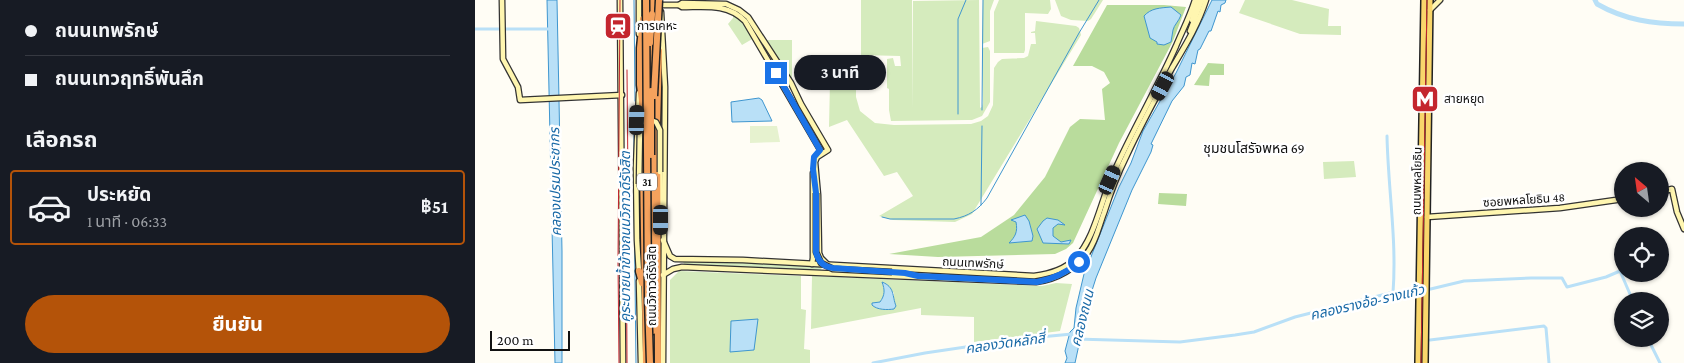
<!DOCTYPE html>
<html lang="th">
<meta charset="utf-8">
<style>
:root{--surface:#171b24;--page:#20242c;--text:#f1f3f6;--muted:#9ea1a6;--line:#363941;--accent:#b45309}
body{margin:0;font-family:"Crimson Pro","Noto Sans Thai",serif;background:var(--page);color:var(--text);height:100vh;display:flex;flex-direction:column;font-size:19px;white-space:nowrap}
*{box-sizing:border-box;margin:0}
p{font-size:16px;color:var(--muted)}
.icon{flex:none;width:28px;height:28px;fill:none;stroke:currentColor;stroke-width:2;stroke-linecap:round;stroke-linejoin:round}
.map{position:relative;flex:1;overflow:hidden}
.drawer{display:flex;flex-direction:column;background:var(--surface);width:475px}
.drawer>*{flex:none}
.top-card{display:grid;align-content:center;height:110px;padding:0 25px;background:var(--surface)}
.needle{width:32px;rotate:331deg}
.controls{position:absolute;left:1139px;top:162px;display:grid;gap:10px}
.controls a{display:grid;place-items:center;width:55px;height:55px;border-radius:50%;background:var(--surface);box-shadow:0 1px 4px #0004;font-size:25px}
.scale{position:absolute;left:15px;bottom:12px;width:80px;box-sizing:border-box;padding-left:5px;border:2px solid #111;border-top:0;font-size:14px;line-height:18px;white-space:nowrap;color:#111;-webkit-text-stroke:4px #fff;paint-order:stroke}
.end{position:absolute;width:22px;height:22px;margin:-11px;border:6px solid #1a73e8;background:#fff;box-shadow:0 0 0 2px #fff}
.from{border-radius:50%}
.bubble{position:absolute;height:35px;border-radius:18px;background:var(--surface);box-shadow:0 1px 4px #0004;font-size:16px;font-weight:700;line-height:35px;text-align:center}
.car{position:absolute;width:15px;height:30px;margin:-15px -8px;border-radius:6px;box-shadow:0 0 4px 1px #0007;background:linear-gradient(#222 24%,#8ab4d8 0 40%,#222 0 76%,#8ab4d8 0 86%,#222 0)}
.top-card b{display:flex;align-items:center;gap:18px;height:48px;font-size:19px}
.top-card b+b{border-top:1px solid var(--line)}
.top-card i{width:12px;height:12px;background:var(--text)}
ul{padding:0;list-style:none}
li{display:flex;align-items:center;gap:15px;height:75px;margin:0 10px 8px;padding:0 15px;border:2px solid transparent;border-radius:5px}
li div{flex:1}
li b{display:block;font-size:19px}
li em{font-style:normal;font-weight:700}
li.current{border-color:var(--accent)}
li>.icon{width:45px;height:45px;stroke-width:1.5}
h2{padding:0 25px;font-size:22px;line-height:60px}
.cta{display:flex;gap:10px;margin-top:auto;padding:10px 25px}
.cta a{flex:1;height:58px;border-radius:30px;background:var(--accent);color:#fff;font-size:20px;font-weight:700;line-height:58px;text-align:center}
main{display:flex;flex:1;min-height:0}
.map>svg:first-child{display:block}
.green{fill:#d5ebbd;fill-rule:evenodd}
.forest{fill:#b9dc9c}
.pitch{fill:#e6f2cf}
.water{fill:#b9e0f7;stroke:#3f96cf}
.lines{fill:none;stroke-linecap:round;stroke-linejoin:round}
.stream{stroke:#3f96cf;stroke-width:1}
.canal{stroke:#b9e0f7;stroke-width:3}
.river{stroke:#b9e0f7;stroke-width:5}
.secondary-casing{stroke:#333;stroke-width:7}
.primary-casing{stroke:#222;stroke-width:8}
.highway-casing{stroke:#222;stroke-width:9}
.secondary{stroke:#fff6b0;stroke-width:4.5}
.primary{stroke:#f9d66b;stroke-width:5}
.highway{stroke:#f5a25d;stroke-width:6}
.rail{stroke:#c4262e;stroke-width:1}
.secondary-bridge-casing{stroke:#333;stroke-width:7;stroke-linecap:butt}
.highway-bridge-casing{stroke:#222;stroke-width:9;stroke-linecap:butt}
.secondary-bridge{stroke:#fff6b0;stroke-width:4.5}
.highway-bridge{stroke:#f5a25d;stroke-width:6}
.route{stroke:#1a73e8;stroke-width:6}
.labels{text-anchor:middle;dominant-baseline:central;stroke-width:5;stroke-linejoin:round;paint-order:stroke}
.shield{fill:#fff;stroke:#585858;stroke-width:1}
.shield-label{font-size:11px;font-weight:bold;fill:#111}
.poi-label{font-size:12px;fill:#111;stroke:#fff;text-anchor:start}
.street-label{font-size:12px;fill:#111;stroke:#fff}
.neighbourhood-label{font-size:14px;fill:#111;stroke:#fff}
.water-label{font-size:14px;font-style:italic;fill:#1768a6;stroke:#fff}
</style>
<main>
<section class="drawer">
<div class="top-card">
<b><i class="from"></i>ถนนเทพรักษ์</b>
<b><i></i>ถนนเทวฤทธิ์พันลึก</b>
</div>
<h2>เลือกรถ</h2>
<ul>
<li class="current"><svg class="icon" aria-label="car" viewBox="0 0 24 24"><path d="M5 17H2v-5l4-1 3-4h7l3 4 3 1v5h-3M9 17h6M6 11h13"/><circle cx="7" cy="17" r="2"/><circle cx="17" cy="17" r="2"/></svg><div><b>ประหยัด</b><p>1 นาที · 06:33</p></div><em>฿51</em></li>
</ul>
<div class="cta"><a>ยืนยัน</a></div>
</section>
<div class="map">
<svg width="1209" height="363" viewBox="0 0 1209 363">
<rect width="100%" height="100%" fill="#fffdf5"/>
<!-- green -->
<g class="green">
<polygon points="386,0 437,0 438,110 438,1 504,0 505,108 507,107 508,103 507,48 513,47 515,51 515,102 507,116 497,120 493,120 416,121 414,110 414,89 412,88 412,59 418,58 420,66 426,66 425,56 386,55"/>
<polygon points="508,0 519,0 515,11 515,41 507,44"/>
<polygon points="524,0 575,0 576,9 573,14 550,13 550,50 549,53 519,53 519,12"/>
<polygon points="580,0 628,0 616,19 613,21 596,20 586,16"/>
<polygon points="770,0 817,0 854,9 853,26 866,26 866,35 825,34 764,13"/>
<polygon points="258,13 268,21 279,38 267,45 253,24 258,18"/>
<polygon points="561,21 601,26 604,28 606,35 497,214 480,222 418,220 404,216 438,196 422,172 409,176 372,120 354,127 355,82 381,82 381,97 385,111 400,123 419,125 496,124 506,121 513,116 518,105 519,68 523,62 527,59 549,58 553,56 556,44 561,44 560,33 556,33 556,32 560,31"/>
<polygon points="292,40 317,40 317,80 304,62"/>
<polygon points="879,161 881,177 849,179 848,162"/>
<polygon points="208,262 281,262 347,266 346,270 210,265"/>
<polygon points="204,271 326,276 326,309 331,310 329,349 335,350 335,363 195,363 195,280"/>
<path d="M337 276 567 286 581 283 597 284 585 331 499 342V317L446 315V308L336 329ZM407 283 419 293 418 309 400 307 401 303 405 302C410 295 410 291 407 283Z"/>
</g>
<!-- forest -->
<g class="forest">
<polygon points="632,5 689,5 711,7 698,41 644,143 598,243 591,249 580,254 463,257 414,254 506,237 539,215 570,177 595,127 605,119 630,120 627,89 635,83 629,72 617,66 598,66"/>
<polygon points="733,63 749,64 749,75 735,75 734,86 719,85"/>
<polygon points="684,193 712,194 711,206 683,204"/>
</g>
<!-- pitch -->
<polygon class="pitch" points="275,126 302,126 305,142 275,143"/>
<!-- water -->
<g class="water">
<polygon points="72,0 82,0 87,251 87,363 80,363"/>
<polygon points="737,0 751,0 750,3 746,5 745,12 743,11 736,31 734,31 725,49 723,50 720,64 717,63 715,75 711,77 709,86 697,101 676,144 678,145 676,152 657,190 621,278 613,303 600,363 590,363 592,358 590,351 595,332 599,328 601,308 609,274 644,187 656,163 668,131 701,73"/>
<path d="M696 7 706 15C704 21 699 25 698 30 697 34 697 38 696 42L689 45 682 44V42L675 38 669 16C676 8 685 8 696 7Z"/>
<polygon points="284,98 287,100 297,121 257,122 256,102"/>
<path d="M550 215 554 221 558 236 557 241 534 243C540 237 543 232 541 222L536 220Z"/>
<polygon points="572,218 583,220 590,225 583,224 578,228 578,236 586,242 596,240 594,244 568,243 562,229 568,221"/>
<path d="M407 282C420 287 417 296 421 306L419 309C412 310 402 310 397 305V303L405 302C410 295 410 290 407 282Z"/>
<polygon points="283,319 279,350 255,352 256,321"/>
</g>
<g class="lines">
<!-- stream -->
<g class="stream">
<polyline points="159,0 160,101"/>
<polyline points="159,110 159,155"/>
<polyline points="507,110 508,0"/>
<polyline points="483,114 483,19 491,0"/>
<polyline points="159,196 161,363"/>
<polyline points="506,205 507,126"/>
<path d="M407 217 415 219H479C494 216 503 210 512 198L604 33 624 0"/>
</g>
<!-- canal -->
<g class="canal">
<polyline points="0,29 74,29"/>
<path d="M912 136C913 188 922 240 918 293"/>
<polyline points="601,339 705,342 760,335 779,332 820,317 915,293 939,293 989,281 1056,278 1087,278 1092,287 1131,277 1145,271 1158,301"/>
<polyline points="1173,339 1185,363"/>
<polyline points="955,340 1069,326 1071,328 1074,363"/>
<polyline points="398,363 450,353 544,339 597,334"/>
</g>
<!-- river -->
<path class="river" d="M1120 0 1122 4C1150 20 1178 24 1209 24"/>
<!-- secondary casing -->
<g class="secondary-casing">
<g id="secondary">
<polyline points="27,0 28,59 43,87 45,100 147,95"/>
<polyline points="145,0 148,363"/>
<polyline points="164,0 164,34"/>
<polyline points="186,5 204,5 207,3 251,4 264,10 273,17 316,83 326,104 353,150 342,157 340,162 343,195 344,253 346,258 353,265"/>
<path d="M204 5 207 7C230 7 252 3 270 21L347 153"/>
<polyline points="955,10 965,0"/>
<polyline points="186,12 190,87 188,363"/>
<polyline points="717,20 723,0"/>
<polyline points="715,31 727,0"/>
<polyline points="164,93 161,167 162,240 164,273"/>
<polyline points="185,172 186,230"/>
<polyline points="1185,192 1197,189 1202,212 1209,229"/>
<polyline points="952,217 1085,208 1148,199"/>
<path d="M188 240 195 256 200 259 268 260 559 276C574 274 589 270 600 259 621 237 626 199 639 172 658 129 682 89 701 46 708 29 714 19 720 0"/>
<polyline points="337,264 338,258 338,173"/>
<path d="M188 275 198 269 207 267 561 282C583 279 599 270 613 252 621 241 624 226 629 213 635 194 642 175 651 157 665 127 681 97 697 68 710 46 723 25 731 0"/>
<polyline points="164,281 166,363"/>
</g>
</g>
<!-- primary casing -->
<g class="primary-casing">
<g id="primary">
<polyline points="943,363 949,0"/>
<polyline points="950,363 955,0"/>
</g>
</g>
<!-- highway casing -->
<g class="highway-casing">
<g id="highway">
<polyline points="177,14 178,0"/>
<polyline points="168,19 165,48 165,85 167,101 171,363"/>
<polyline points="174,39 177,89"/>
<polyline points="178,149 178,204"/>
<polyline points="177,201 178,331"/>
<polyline points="164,271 167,283"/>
<polyline points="183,363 182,127 184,51"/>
</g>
</g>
<!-- secondary -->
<use href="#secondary" class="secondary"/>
<!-- primary -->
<use href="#primary" class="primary"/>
<!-- highway -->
<use href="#highway" class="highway"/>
<!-- rail -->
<g class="rail">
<polyline points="152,70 153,182"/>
<polyline points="151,176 152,363"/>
<polyline points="144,363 143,262 145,0"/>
<polyline points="946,363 952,0"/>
</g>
<!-- secondary-bridge casing -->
<g class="secondary-bridge-casing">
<g id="secondary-bridge">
<polyline points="164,184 165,126 166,123 173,119 181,122 185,130 185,172"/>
<polyline points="341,193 341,252 346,263 358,269 417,272"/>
</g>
</g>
<!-- highway-bridge casing -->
<g class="highway-bridge-casing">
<g id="highway-bridge">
<polyline points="171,0 173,299 175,363"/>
<polyline points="175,43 177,14"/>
<polyline points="176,91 176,155"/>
<polyline points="179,96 184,0"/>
</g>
</g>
<!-- secondary-bridge -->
<use href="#secondary-bridge" class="secondary-bridge"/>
<!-- highway-bridge -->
<use href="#highway-bridge" class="highway-bridge"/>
</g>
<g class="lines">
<!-- route -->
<path class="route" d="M301 73 345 150 339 157 338 169 341 193V252C343 261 349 267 358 268L430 273 443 276 562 282C579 279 591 273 604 262"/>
</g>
<!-- icons -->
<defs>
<g id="station-square" transform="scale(1.4375)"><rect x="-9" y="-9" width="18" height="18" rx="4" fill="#c4262e" stroke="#fff"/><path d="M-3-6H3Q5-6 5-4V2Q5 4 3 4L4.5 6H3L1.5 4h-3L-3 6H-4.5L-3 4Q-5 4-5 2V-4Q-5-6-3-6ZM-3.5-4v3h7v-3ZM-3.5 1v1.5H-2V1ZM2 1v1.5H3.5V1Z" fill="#fff"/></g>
<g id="metro-square" transform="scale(1.4375)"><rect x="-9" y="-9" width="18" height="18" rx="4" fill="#c4262e" stroke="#fff"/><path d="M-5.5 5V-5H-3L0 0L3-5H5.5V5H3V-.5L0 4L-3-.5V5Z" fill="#fff"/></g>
</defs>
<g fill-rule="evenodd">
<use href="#station-square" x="143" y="26"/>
<use href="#metro-square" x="950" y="99"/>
</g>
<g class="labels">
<!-- shield labels -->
<rect class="shield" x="162" y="173.5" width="20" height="17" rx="4"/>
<g class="shield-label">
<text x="172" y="182">31</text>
</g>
<!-- poi labels -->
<g class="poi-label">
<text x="162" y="26">การเคหะ</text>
<text x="969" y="99">สายหยุด</text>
</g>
<!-- street labels -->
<g class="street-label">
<text transform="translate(942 181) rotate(-89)">ถนนพหลโยธิน</text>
<text transform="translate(1049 200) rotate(-4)">ซอยพหลโยธิน 48</text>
<text transform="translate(498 263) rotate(3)">ถนนเทพรักษ์</text>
<text transform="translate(177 286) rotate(-90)">ถนนวิภาวดีรังสิต</text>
</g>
<!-- neighbourhood labels -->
<g class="neighbourhood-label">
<text x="779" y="148">ชุมชนโสรัจพหล 69</text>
</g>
<!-- water labels -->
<g class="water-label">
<text transform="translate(80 182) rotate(-91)">คลองเปรมประชากร</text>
<text transform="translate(150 237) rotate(-90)">คูระบายน้ำข้างถนนวิภาวดีรังสิต</text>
<text transform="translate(892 302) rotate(-13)">คลองรางอ้อ-รางแก้ว</text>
<text transform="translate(607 318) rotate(-76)">คลองถนน</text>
<text transform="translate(530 343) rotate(-8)">คลองวัดหลักสี่</text>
</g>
</g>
</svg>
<div class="controls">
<a><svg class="needle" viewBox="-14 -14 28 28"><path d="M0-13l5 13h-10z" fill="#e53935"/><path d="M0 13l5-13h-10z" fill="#9ea1a6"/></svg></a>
<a><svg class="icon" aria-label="locate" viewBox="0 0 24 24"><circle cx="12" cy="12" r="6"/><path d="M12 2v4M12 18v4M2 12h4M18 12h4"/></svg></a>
<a><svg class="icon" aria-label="layers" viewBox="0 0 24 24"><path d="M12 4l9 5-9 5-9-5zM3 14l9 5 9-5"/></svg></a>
</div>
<div class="scale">200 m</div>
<i class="end from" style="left:604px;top:262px"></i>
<i class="end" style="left:301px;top:73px"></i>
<div class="bubble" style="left:319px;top:55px;width:92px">3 นาที</div>
<i class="car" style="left:688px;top:86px;rotate:208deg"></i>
<i class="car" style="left:162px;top:120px;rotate:2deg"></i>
<i class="car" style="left:635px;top:180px;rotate:24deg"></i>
<i class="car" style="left:186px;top:220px;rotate:180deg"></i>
</div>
</main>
